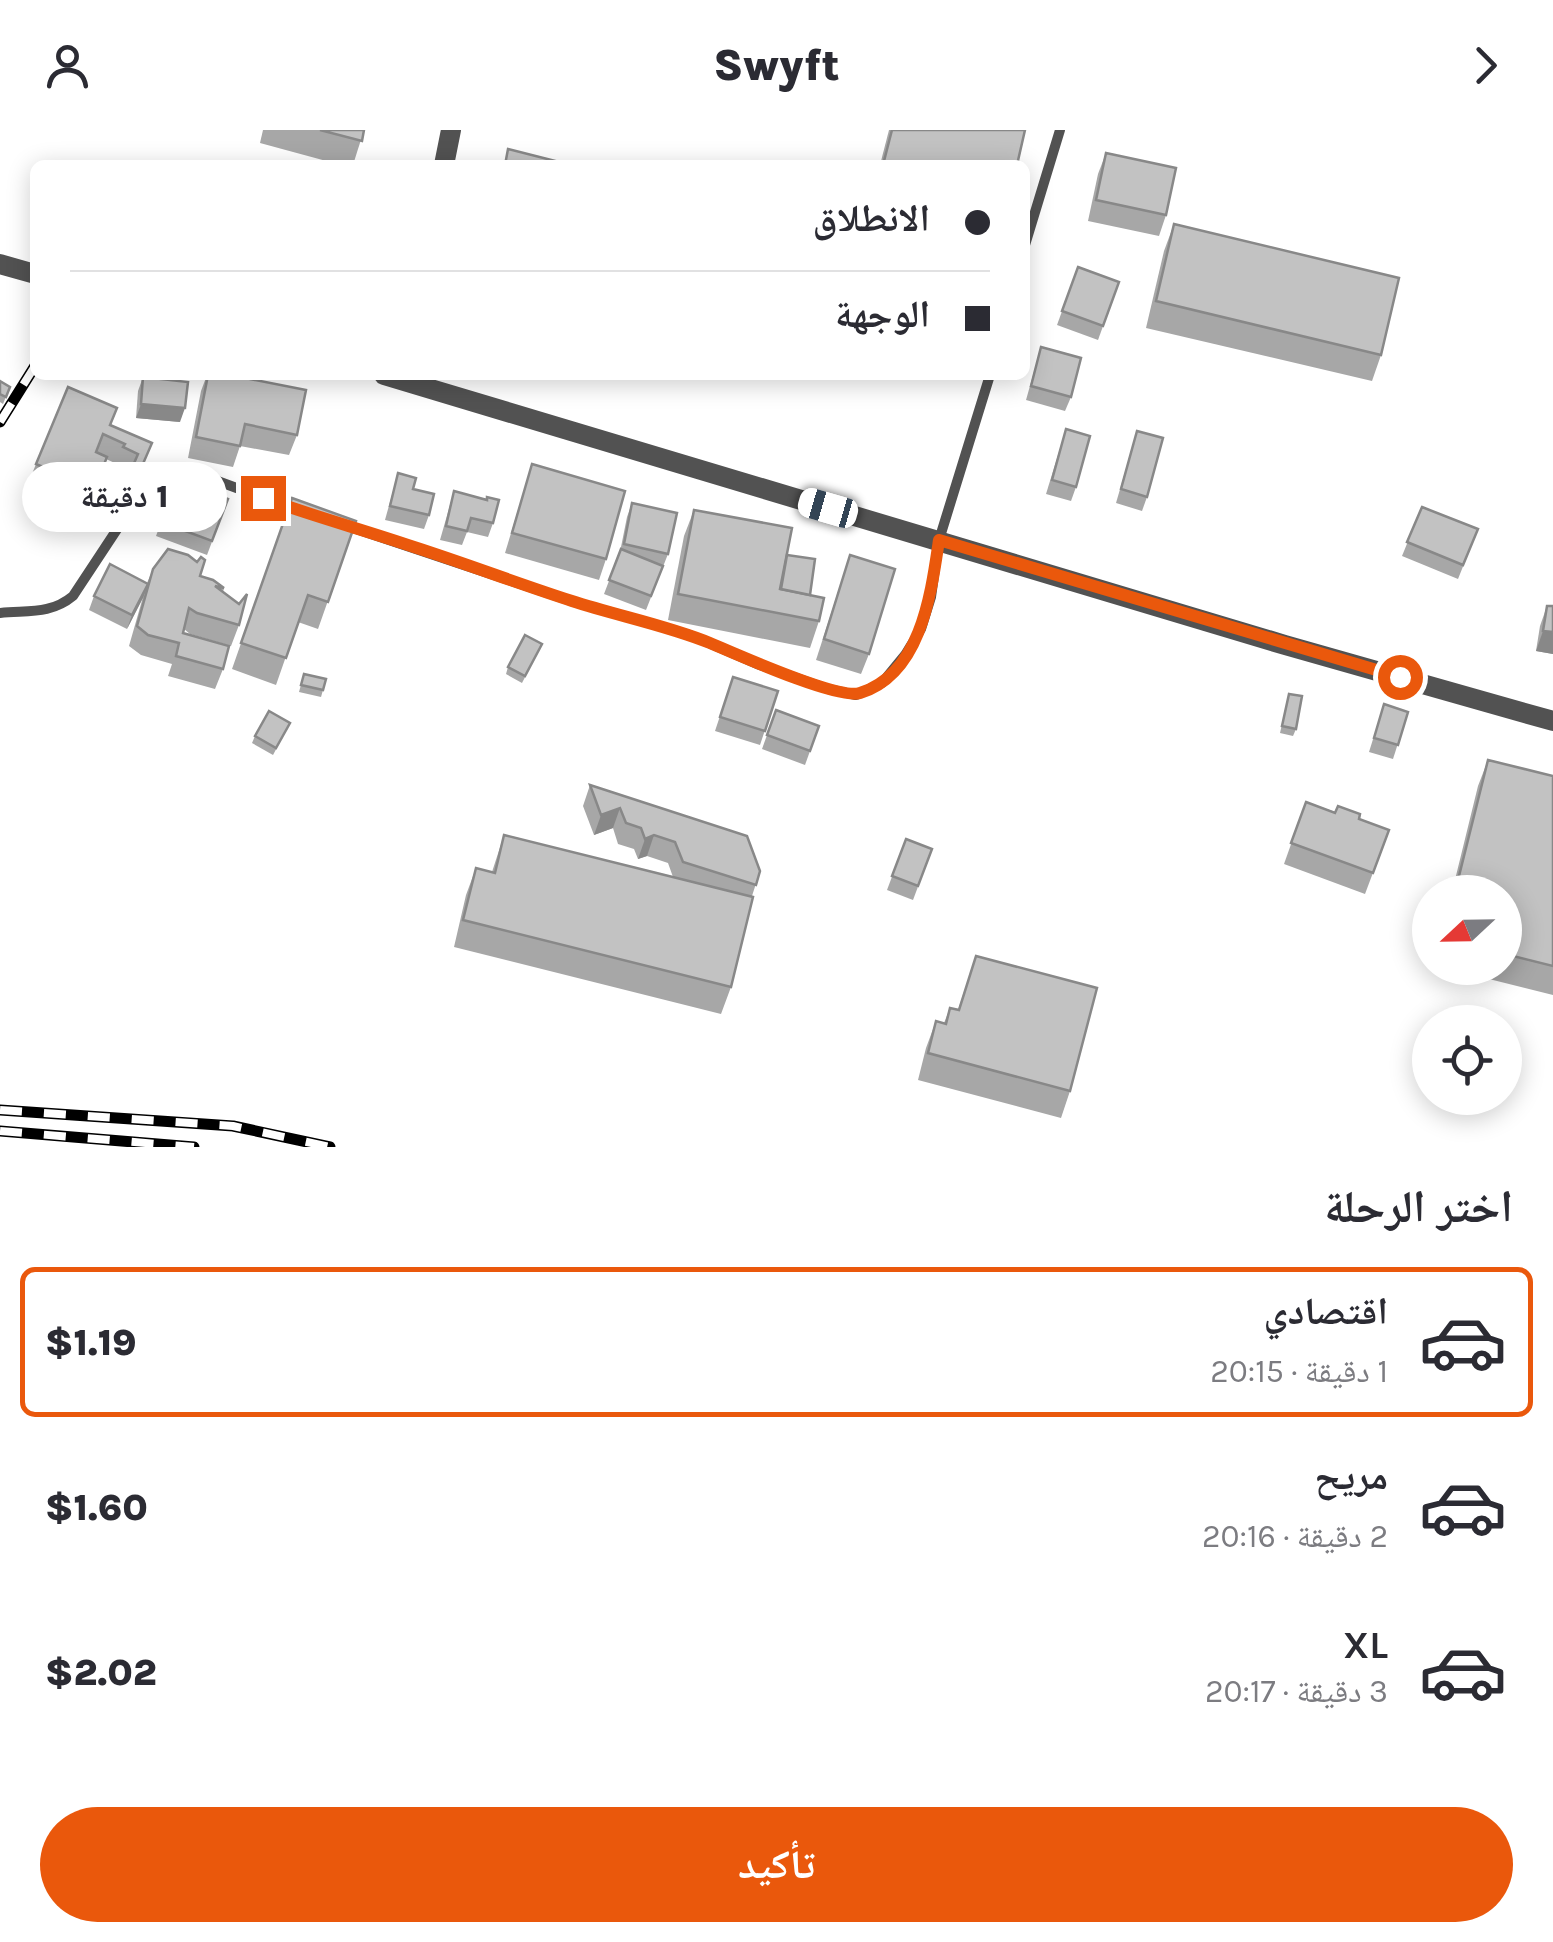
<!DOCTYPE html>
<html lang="ar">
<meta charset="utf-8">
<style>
:root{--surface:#fff;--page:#f2f2f3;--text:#2b2b33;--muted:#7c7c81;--line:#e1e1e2;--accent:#ea580c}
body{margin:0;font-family:Karla,"Noto Naskh Arabic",sans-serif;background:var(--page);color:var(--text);direction:rtl;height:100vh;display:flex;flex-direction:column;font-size:38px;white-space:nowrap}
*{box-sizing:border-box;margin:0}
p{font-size:32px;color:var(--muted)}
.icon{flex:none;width:55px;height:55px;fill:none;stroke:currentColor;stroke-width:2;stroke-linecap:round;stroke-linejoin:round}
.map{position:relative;height:1017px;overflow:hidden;direction:ltr}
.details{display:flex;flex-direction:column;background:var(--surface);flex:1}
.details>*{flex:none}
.banner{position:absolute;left:30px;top:30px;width:1000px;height:220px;border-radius:15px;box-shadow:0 5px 25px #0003;direction:rtl;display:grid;align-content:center;height:220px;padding:0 40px;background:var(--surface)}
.needle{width:65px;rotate:248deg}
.buttons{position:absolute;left:1412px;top:745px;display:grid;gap:20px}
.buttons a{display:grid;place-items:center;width:110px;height:110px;border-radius:50%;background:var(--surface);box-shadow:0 5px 25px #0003;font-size:50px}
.end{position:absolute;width:45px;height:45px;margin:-22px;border:12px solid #ea580c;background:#fff;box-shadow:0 0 0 5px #fff}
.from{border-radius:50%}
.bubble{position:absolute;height:70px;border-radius:35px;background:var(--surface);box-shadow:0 5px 25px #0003;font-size:32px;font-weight:800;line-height:70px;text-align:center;direction:rtl}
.car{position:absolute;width:30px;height:60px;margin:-30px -15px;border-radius:12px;box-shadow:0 0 8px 2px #0007;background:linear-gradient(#fff 24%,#345 0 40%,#fff 0 76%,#345 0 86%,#fff 0)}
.banner b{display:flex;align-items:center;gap:35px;height:95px;font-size:38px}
.banner b+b{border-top:2px solid var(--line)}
.banner i{width:25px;height:25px;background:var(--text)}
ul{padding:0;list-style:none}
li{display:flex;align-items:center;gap:30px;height:150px;margin:0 20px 15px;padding:0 20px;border:5px solid transparent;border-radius:15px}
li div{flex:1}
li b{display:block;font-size:38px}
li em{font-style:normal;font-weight:800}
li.on{border-color:var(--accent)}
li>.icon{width:90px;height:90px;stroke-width:1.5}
h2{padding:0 40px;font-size:45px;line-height:120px}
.primary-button{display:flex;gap:20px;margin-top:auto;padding:20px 40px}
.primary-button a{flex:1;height:115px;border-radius:60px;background:var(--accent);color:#fff;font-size:40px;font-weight:800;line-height:115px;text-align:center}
header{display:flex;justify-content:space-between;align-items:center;height:130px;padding:0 40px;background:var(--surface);font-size:45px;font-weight:800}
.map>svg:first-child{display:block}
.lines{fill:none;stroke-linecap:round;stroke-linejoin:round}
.service{stroke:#525252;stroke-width:10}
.minor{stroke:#525252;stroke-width:20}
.rail-casing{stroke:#000;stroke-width:11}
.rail{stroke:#fff;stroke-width:8;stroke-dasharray:22;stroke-linecap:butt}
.wall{fill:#a7a7a7}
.shaded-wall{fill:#888}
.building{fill:#c2c2c2;stroke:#888;stroke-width:2.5}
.route{stroke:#ea580c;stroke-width:12}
</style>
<header><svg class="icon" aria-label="forward" viewBox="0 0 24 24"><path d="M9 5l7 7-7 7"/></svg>Swyft<svg class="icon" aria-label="person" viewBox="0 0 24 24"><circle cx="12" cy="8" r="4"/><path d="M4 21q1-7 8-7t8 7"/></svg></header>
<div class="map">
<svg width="1553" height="1017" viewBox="0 0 1553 1017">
<rect width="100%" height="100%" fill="#fff"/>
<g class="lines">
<!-- service -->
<g class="service">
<polyline points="1025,115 1060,0"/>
<polyline points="344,395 574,472 690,505 757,534 828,559 856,565 882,553 905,525 921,499 931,467 939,410 990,245"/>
<path d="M0 483C27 480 50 485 73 466L139 366 166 341 193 342 299 381"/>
</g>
<!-- minor -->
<g class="minor">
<polyline points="444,35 451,0"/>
<polyline points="0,134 35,144"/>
<polyline points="384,245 1285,515 1553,591"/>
</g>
<!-- rail casing -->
<g class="rail-casing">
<g id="rail">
<polyline points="0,292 35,236"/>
<polyline points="0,980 233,996 330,1017"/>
<polyline points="0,1001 194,1017"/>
</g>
</g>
<!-- rail -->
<use href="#rail" class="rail"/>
</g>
<!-- wall -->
<g class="wall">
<polygon points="263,0 364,0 353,35 341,35 260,13"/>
<polygon points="889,0 1025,0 1017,35 880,35"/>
<polygon points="1106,23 1166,85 1159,106 1088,91 1098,44"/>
<polygon points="1174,94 1381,225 1372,251 1146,198 1164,121"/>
<polygon points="1078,137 1119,152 1098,210 1057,195"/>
<polygon points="1041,217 1071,267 1065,281 1026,270"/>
<polygon points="207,245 297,305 289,325 240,316 233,337 188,328 201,261"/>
<polygon points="143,247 180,292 136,288 138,261"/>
<polygon points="0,251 10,257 3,274 0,272"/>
<polygon points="111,295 152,313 129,371 120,367 129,344 116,338 117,334 106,329 86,379 28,354 36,334"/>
<polygon points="1066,299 1076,357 1071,371 1046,364"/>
<polygon points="1137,301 1147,367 1142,381 1116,373"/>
<polygon points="532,334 606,429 599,450 505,423"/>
<polygon points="398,343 413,359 429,385 424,399 385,390"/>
<polygon points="177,349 228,369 207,425 156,406"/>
<polygon points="454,361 493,393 488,407 467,402 462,415 440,410"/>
<polygon points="292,368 356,391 318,499 298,492 276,555 232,539"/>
<polygon points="632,373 668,424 646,480 604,464 620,422 627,387"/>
<polygon points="1422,377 1478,399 1458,449 1402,426"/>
<polygon points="694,380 787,425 810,465 819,491 810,518 668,490 684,406"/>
<polygon points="850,425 869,524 861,544 816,530"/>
<polygon points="153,439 200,446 224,458 223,462 239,495 231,516 190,504 184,499 183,503 223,539 215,559 168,546 172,534 141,525 129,516 143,467 127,499 89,480 94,466 147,453"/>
<polygon points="1547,476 1553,476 1553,524 1536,521 1540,496"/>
<polygon points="542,514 522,553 506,544 508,537"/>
<polygon points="304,544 323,560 321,567 299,562"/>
<polygon points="733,547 778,561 760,615 715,601"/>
<polygon points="1289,564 1296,599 1293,606 1280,603"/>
<polygon points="1384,574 1408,582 1393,629 1369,622"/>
<polygon points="776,580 819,596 805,635 762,619"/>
<polygon points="290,593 273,625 252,613 255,606"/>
<polygon points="1488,630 1553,646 1553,865 1445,838 1505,838 1505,762 1452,762 1478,656"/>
<polygon points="590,655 760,741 752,766 731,857 721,884 454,817 466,765 476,738 492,742 504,705 673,747 668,733 647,726 638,729 634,719 618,714 613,698 594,705 583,676"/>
<polygon points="1306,672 1389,700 1365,764 1284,734"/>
<polygon points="906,709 932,719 913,770 887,760"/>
<polygon points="976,826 1070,961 1061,988 918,950 926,918 936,891 944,893 950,878 958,880"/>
</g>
<!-- shaded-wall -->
<g class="shaded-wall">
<polygon points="141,274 185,278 180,292 136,288"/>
<polygon points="148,454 143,468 127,499 132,485"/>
<polygon points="1543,501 1553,502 1553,524 1536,521"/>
<polygon points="620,678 613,698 594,705 601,685"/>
<polygon points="654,705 647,726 638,729 645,709"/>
</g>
<!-- building -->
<g class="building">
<polygon points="320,0 364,0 362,11"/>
<polygon points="892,0 1025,0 1017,35 883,35"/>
<polygon points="508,19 571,35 505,35"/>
<polygon points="1106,23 1176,38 1166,85 1096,70"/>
<polygon points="1174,94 1399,148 1381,225 1156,171"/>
<polygon points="1078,137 1119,152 1103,196 1062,181"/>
<polygon points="1041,217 1081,228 1071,267 1031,256"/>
<polygon points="208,245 230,245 306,260 297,305 245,294 240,316 196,307"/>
<polygon points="143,247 188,252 185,278 141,274"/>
<polygon points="0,251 10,257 6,267 0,264"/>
<polygon points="68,257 117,278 110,295 152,313 136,350 128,347 138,324 123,317 125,314 103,304 96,322 107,327 94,359 36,334"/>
<polygon points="1066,299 1090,306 1076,357 1052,350"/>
<polygon points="1137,301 1163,308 1147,367 1121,359"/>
<polygon points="532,334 625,361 606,429 512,403"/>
<polygon points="398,343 416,348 413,359 434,364 429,385 390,376"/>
<polygon points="177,349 228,369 212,411 161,392"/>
<polygon points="454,361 487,370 487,367 499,370 493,393 471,388 467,401 446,396"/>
<polygon points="292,368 356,391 328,472 308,465 286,528 241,513"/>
<polygon points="632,373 677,383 668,424 624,414"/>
<polygon points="1422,377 1478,399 1463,435 1407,412"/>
<polygon points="694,380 792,398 780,459 824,468 819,491 678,464"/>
<polygon points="168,419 188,425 197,432 201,427 205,430 200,446 213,450 224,458 215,456 239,474 247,464 239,495 197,483 189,478 183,503 229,516 223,539 176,526 179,513 148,505 137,496 153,439"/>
<polygon points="621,419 663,436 651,466 609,450"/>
<polygon points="787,425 815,429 810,465 781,459"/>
<polygon points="850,425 895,439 869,524 824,509"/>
<polygon points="110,434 148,454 132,485 94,466"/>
<polygon points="1547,476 1553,476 1553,502 1543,501"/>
<polygon points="525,505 542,514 525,546 508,537"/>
<polygon points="304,544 326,549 323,560 301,555"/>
<polygon points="733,547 778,561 765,601 720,587"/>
<polygon points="1289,564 1302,566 1296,599 1282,596"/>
<polygon points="1384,574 1408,582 1398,615 1374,608"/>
<polygon points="776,580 819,596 810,621 767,605"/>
<polygon points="269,581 290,593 276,618 255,606"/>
<polygon points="1488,630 1553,646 1553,836 1505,824 1505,762 1455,762"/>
<polygon points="590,655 747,706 760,741 756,755 683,732 675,712 654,705 645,709 641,698 626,693 620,678 601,685"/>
<polygon points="1306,672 1335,683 1338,676 1360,684 1359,689 1389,700 1373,743 1291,713"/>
<polygon points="504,705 753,767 731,857 463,790 476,738 495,743"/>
<polygon points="906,709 932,719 918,756 892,746"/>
<polygon points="976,826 1097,858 1070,961 928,923 936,891 946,894 950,878 959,880"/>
</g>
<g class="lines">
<!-- route -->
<path class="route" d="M263 368C313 386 364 400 414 417 467 434 519 454 572 471 618 486 666 495 710 513 736 524 838 570 860 563 921 544 931 464 939 410L1400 547"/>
</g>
</svg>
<div class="buttons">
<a><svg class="needle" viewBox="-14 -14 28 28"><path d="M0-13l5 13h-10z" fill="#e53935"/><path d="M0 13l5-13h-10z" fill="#7c7c81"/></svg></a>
<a><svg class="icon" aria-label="locate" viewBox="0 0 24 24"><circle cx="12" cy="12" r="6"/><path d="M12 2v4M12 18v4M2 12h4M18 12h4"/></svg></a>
</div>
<i class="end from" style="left:1400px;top:547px"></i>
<i class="end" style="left:263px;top:368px"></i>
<div class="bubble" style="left:22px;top:332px;width:205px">1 دقيقة</div>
<i class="car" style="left:828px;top:378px;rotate:286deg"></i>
<div class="banner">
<b><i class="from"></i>الانطلاق</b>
<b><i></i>الوجهة</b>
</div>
</div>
<section class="details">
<h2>اختر الرحلة</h2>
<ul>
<li class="on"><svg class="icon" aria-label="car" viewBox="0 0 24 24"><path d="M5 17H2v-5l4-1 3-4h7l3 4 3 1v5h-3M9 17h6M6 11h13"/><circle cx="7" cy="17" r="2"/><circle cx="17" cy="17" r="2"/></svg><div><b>اقتصادي</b><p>1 دقيقة · 20:15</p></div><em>$1.19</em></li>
<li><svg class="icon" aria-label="car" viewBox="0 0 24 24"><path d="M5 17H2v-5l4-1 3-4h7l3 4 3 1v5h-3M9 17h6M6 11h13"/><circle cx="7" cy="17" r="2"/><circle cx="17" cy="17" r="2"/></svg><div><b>مريح</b><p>2 دقيقة · 20:16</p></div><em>$1.60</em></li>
<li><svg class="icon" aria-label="car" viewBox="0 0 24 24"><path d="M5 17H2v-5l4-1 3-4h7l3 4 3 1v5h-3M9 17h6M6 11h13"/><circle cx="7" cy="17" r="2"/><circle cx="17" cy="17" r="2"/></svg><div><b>XL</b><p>3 دقيقة · 20:17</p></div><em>$2.02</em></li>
</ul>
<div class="primary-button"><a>تأكيد</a></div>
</section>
